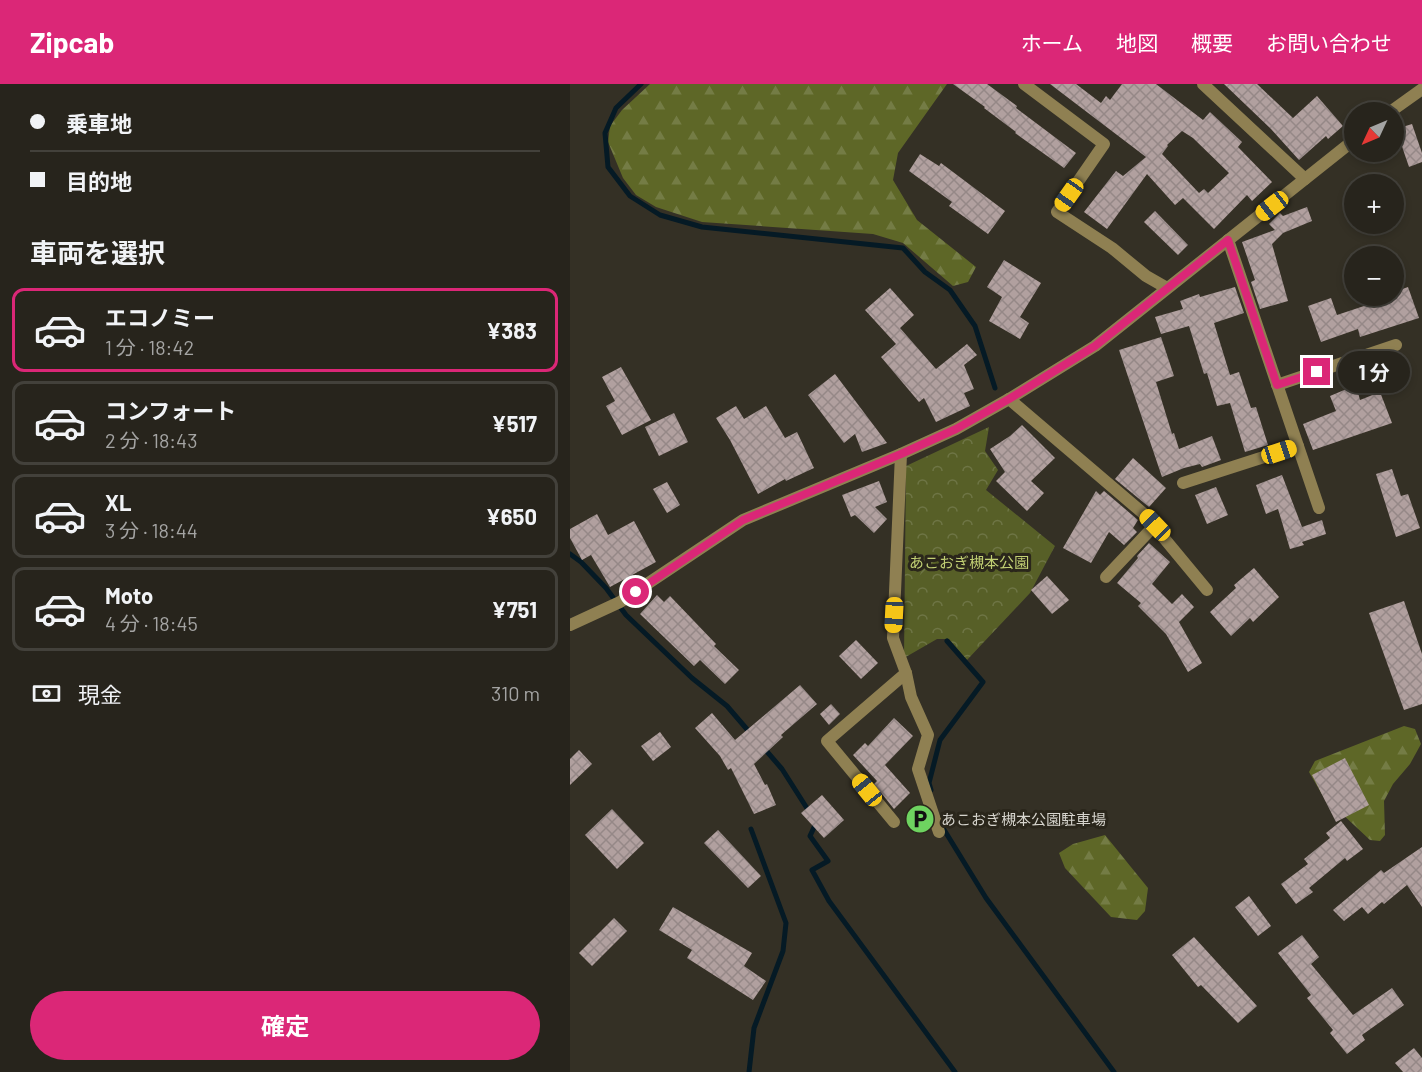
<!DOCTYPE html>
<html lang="ja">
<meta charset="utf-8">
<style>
:root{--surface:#27241c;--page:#2f2c25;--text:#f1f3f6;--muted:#a4a4a3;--line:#43413b;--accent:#db2777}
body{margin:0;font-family:Barlow,"Noto Sans JP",sans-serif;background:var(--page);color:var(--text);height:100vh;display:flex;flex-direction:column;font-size:22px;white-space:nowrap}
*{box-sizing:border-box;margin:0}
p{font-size:20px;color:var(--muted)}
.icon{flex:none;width:33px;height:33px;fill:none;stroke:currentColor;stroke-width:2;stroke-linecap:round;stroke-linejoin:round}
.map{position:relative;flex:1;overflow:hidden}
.drawer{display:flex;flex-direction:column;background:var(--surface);width:570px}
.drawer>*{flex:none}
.guide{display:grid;align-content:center;height:132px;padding:0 30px;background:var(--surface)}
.needle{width:39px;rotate:226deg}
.buttons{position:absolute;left:774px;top:18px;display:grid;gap:12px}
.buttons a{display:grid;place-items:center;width:60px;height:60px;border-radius:50%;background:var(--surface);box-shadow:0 3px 9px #0003,0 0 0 2px var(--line);font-size:30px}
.end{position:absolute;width:27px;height:27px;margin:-14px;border:8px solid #db2777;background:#fff;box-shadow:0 0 0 3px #fff}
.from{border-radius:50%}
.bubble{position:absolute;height:42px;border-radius:21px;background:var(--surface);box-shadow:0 3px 9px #0003,0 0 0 2px var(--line);font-size:20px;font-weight:700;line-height:42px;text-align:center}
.car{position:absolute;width:18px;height:36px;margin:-18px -9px;border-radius:8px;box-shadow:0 0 4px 2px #0007;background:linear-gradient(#f5c518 24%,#345 0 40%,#f5c518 0 76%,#345 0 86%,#f5c518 0)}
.guide b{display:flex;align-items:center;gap:21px;height:57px;font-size:22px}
.guide b+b{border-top:2px solid var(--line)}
.guide i{width:15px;height:15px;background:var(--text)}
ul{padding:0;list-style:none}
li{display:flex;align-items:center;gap:18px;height:84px;margin:0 12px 9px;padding:0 18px;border:3px solid var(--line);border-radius:12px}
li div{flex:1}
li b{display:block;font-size:22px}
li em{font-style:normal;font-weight:700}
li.active{border-color:var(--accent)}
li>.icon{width:54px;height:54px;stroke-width:1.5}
h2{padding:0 30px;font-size:27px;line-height:72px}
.pay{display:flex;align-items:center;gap:15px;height:66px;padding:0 30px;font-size:22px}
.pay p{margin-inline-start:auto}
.cta{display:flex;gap:12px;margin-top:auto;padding:12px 30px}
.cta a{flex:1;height:69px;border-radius:36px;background:var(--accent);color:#fff;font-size:24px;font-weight:700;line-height:69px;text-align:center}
header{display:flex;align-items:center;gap:36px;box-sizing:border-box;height:84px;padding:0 30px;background:var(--accent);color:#fff}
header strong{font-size:28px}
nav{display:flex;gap:33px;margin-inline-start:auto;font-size:21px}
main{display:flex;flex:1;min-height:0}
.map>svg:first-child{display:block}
.forest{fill:url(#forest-firs)}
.park{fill:url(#park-crowns)}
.garden{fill:url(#garden-furrows)}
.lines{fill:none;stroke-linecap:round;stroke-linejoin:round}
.stream{stroke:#051a25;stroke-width:5}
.building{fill:url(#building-cross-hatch);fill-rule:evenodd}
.street{stroke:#8f8052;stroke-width:12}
.route{stroke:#db2777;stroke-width:8}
.labels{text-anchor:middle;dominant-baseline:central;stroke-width:6;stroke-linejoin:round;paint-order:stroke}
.park-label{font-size:15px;fill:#c2d074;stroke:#2a261b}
.poi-label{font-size:15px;fill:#d6d4cd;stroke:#2a261b;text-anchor:start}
</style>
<header>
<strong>Zipcab</strong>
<nav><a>ホーム</a><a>地図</a><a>概要</a><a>お問い合わせ</a></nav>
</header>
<main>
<section class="drawer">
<div class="guide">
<b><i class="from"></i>乗車地</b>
<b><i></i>目的地</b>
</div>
<h2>車両を選択</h2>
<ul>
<li class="active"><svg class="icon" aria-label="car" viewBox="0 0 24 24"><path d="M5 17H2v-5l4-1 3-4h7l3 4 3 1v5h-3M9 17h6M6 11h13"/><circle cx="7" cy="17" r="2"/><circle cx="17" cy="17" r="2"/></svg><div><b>エコノミー</b><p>1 分 · 18:42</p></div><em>¥383</em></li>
<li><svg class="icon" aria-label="car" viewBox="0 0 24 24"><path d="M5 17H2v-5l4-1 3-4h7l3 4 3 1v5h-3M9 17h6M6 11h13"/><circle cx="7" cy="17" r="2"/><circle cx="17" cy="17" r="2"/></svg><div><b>コンフォート</b><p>2 分 · 18:43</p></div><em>¥517</em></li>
<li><svg class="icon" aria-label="car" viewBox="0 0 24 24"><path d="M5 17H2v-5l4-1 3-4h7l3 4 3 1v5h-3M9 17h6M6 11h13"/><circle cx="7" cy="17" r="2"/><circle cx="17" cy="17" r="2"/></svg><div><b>XL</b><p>3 分 · 18:44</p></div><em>¥650</em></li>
<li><svg class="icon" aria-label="car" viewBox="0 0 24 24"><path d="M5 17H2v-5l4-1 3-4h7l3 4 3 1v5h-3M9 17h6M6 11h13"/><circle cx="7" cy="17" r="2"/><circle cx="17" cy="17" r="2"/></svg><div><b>Moto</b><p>4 分 · 18:45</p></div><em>¥751</em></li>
</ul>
<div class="pay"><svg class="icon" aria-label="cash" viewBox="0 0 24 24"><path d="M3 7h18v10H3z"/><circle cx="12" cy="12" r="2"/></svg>現金<p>310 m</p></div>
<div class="cta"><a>確定</a></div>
</section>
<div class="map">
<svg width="852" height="988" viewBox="0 0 852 988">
<defs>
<pattern id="forest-firs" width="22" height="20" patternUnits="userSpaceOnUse" patternTransform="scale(1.5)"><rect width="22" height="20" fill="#5e6727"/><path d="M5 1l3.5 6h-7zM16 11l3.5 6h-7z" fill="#747c45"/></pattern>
<pattern id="park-crowns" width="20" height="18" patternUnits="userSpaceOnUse" patternTransform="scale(1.5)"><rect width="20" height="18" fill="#575f27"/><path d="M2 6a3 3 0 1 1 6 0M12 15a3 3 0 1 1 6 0" fill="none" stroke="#6e7545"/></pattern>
<pattern id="garden-furrows" width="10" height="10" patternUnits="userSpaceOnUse" patternTransform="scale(1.5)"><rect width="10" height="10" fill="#575f27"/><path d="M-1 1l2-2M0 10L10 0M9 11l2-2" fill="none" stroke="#6e7545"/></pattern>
<pattern id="building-cross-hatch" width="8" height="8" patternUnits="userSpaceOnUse" patternTransform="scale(1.5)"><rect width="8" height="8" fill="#b1a09f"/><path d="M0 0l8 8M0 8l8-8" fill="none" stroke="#958887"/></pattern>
</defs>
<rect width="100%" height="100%" fill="#343025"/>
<!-- forest -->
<g class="forest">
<polygon points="80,0 377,0 328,69 323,96 347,136 406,183 398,198 383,202 333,159 303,150 132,138 86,123 66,111 53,94 38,58 40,42 52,26"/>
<polygon points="834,642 845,645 851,660 840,680 823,700 814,717 815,751 810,757 800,756 753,712 739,688 745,677"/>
<polygon points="535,751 578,804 575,827 567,836 541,833 495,784 489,769 503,760"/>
</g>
<!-- park -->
<polygon class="park" points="419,343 415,367 428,386 416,406 485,462 460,509 397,576 379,555 367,555 334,574 336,382"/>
<!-- garden -->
<polygon class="garden" points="363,469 369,473 351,502 347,499 354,480"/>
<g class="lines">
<!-- stream -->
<g class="stream">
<polyline points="71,0 46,24 35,49 38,83 60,112 90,131 132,143 333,164 355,188 380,206 405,242 425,304"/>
<polyline points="0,470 11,478 36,504 56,531 122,594 157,622 181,650"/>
<polyline points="193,663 212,685 240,729"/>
<polyline points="361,706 359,699 370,656 413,598 377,557"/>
<polyline points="246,739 240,752 258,777 242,786 259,817 385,988"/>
<polyline points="373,744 416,814 544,988"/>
<polyline points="179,988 184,944 213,867 216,839 181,745"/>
</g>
</g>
<!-- building -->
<g class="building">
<polygon points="383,0 417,0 447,22 446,24 506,69 494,84 445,49 446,48 414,24 415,23"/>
<path d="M480 0H506L531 19 536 12 540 16 552 0H586L633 36 640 28 672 58 668 63 702 98 682 117 677 111 644 145 613 114 605 121 577 90 537 145 514 128 546 87 553 92 576 73ZM612 47 623 54 659 89 638 109 634 105 629 109 592 70 598 62 597 61Z"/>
<polygon points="654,0 687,0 723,34 747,12 773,42 758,55 756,52 729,76 701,45"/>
<polygon points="842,40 852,69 852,78 839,83 826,45"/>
<polygon points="350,70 369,82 371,79 435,127 418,150 379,122 382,118 339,87"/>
<polygon points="737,123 742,137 713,149 702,160 718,217 690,225 681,198 685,196 672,158 705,146 699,140 710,129 713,132"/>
<polygon points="585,127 618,161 608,171 574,138"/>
<polygon points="434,176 471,199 450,233 459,239 450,255 419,237 432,213 417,203"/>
<polygon points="665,203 674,229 644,239 660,291 669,288 681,324 686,323 698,361 675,368 660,319 647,322 637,289 634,290 619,242 591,250 585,233 613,225 610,217 629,210 630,213"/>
<polygon points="838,203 849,234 790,253 788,245 751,258 738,222 761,214 767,231 818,214 817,212 824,212 824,208"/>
<polygon points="320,204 344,231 330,244 366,285 397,260 407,271 394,281 404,305 394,309 400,322 366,338 354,314 349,318 311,273 326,260 295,226"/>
<polygon points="591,253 604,292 586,298 602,350 604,349 609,365 642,352 651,376 632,383 630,380 614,384 592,393 549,266"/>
<polygon points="51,283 81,336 52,351 36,322 45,317 32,293"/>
<polygon points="265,290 317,359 292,368 285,350 274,359 238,311"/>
<polygon points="786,301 790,316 810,308 822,339 743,366 733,340 766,327 760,312"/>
<polygon points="166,322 174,335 196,322 215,354 227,348 244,384 216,397 215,395 188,410 160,356 146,334"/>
<polygon points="104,329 118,358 89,372 75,343"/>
<polygon points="452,341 485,374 461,397 474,409 457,427 426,397 435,388 420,365 440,352"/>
<polygon points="563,374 596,404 579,423 545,395"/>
<polygon points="822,385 831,412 838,410 850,444 826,453 806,390"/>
<polygon points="712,391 732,443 752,436 756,450 732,458 734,461 720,465 708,425 696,430 686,401"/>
<polygon points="309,397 317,418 305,423 317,435 304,449 285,431 281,433 272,411"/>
<polygon points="97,398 110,421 97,429 83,405"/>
<polygon points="646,403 658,431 637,440 625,411"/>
<polygon points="526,407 530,411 534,407 568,436 563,444 567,448 554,461 539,448 521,479 493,464"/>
<polygon points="27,430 38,451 64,437 86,478 40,503 21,471 12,476 0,454 0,445"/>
<polygon points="579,459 600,478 582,500 602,520 612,510 624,523 609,538 632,579 618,588 596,550 568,522 571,519 547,499 568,474 567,472"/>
<polygon points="684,484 709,513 683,538 680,534 661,552 640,528 666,504 664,501"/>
<polygon points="477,492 499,516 482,530 461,506"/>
<polygon points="87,511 94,518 100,512 146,560 144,562 169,586 155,600 130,576 124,582 70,530"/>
<polygon points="834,517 852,570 852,620 834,626 799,529"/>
<polygon points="286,556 308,579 291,595 269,572"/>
<polygon points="230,601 247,620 211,651 213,653 184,680 195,701 197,700 206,721 184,730 161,684 158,686 150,672 125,644 142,629 165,656"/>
<polygon points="261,620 270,630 259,641 250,630"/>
<polygon points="324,634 343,652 315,681 340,709 324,725 304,700 307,697 283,671 295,659 298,662"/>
<polygon points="90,648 101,663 83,677 71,662"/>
<polygon points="9,666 22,680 0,701 0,675"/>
<polygon points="775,674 799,721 766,738 742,691"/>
<polygon points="252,711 274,736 254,754 231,729"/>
<polygon points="42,725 74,759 47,785 15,751"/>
<polygon points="771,737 793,765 777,777 775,774 739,804 743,808 726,820 711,800 738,780 734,775 760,754 756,749"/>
<polygon points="148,746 191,792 178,804 134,759"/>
<polygon points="852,763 852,823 837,801 814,820 812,818 798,830 792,823 774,837 763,826 811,786 814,789"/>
<polygon points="679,812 701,842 688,852 665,823"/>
<polygon points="103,823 182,869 174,882 196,897 183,916 117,874 122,866 89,846"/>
<polygon points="44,834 57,847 22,882 9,869"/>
<polygon points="732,851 749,873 741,880 783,931 822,904 834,921 792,951 795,956 777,970 760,949 763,946 737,914 741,911 708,869"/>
<polygon points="624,853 687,922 668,939 631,901 628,903 602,871"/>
<polygon points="844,964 852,974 852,988 833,988 825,979"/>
</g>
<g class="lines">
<!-- street -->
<g class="street">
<polyline points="454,0 534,60 487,128 542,164 576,192 597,204"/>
<polyline points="633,0 735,95"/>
<polyline points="820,28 852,5"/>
<polyline points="658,156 749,424"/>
<polyline points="707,301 826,261"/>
<polyline points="439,315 574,430 637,506"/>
<polyline points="331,370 323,554 336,589 341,613 358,651 348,685 369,748"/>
<polyline points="613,399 728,362"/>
<polyline points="536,493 585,441"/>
<polyline points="0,541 50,518 173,436 331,370 386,345 439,315 525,262 784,56"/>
<polyline points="324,738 257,657 336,589"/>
</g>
</g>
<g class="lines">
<!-- route -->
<polyline class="route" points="66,508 173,436 331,370 386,345 439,315 525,262 658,156 707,301 747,288"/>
</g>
<!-- icons -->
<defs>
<g id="parking-disc" transform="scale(1.5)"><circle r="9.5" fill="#6ed360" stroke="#2a261b"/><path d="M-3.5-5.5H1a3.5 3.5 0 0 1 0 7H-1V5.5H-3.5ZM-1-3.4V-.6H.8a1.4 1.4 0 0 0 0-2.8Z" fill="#111"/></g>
</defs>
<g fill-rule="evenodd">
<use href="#parking-disc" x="350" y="735"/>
</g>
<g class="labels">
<!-- park labels -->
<g class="park-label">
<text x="399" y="478">あこおぎ槻本公園</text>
</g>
<!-- poi labels -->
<g class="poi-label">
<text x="371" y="735">あこおぎ槻本公園駐車場</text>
</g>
</g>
</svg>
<div class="buttons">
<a><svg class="needle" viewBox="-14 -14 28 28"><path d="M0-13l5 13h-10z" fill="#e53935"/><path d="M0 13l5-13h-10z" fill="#a4a4a3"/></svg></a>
<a>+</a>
<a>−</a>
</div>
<i class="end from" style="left:66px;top:508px"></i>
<i class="end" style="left:747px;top:288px"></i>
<div class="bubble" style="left:768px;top:267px;width:72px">1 分</div>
<i class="car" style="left:499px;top:111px;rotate:215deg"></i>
<i class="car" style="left:702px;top:122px;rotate:232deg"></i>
<i class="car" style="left:709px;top:368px;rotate:72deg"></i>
<i class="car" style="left:585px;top:441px;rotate:316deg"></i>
<i class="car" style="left:324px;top:531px;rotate:183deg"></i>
<i class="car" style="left:297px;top:706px;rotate:321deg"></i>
</div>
</main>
